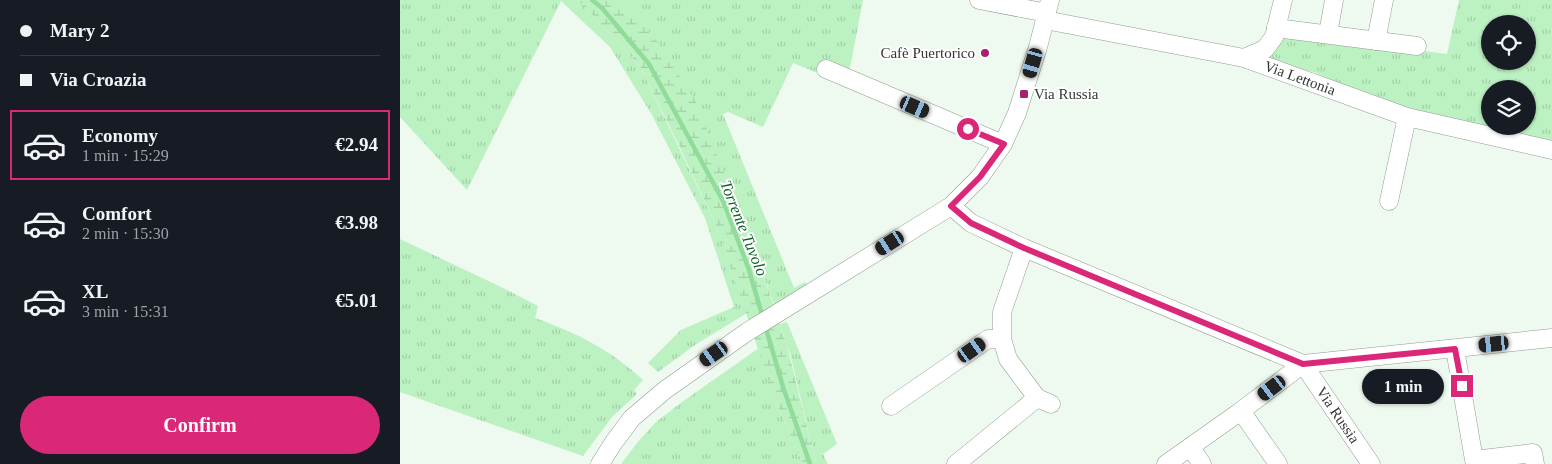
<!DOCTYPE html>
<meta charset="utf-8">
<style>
:root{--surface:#171b24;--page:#20242c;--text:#f1f3f6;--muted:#9ea1a6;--line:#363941;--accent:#db2777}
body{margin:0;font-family:"Times New Roman",serif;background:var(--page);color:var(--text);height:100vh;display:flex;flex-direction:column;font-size:19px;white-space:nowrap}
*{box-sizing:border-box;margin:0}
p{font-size:16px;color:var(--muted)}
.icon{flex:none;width:28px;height:28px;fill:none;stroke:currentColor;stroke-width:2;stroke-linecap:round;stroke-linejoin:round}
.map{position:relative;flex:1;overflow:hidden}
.panel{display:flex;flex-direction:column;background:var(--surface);width:400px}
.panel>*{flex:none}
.top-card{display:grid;align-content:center;height:110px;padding:0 20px;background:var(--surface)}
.buttons{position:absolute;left:1081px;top:15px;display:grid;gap:10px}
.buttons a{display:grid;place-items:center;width:55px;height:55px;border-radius:50%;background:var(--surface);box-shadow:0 1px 4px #0004;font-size:25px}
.end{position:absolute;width:22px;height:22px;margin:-11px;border:6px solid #db2777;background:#fff;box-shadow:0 0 0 2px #fff}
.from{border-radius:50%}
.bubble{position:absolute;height:35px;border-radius:18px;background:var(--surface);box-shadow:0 1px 4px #0004;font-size:16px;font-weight:700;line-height:35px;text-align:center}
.car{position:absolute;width:15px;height:30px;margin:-15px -8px;border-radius:6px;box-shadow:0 0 4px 1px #0007;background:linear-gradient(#222 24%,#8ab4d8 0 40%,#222 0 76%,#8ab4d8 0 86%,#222 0)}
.top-card b{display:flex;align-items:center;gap:18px;height:48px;font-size:19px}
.top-card b+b{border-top:1px solid var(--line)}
.top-card i{width:12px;height:12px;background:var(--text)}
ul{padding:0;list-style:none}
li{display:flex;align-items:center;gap:15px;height:70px;margin:0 10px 8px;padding:0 10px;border:2px solid transparent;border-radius:0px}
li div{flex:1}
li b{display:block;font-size:19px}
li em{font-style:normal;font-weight:700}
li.on{border-color:var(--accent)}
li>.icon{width:45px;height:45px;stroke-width:1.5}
.primary-button{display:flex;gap:10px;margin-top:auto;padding:10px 20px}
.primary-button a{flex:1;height:58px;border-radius:30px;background:var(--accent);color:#fff;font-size:20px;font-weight:700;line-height:58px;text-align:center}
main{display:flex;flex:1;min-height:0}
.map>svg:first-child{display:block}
.grass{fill:url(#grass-tufts);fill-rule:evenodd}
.wetland{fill:url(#wetland-marsh)}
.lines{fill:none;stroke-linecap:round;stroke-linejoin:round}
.stream{stroke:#91dc9a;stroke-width:4.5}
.minor-casing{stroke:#929c92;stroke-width:19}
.minor{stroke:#fff;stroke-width:18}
.route{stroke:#db2777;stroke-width:6}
.poi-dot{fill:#a32171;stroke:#fff;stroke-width:2}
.labels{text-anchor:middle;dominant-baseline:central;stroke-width:4;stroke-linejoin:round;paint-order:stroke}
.poi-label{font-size:15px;fill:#333733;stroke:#fff;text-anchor:end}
.street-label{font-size:15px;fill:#333733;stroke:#fff}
.water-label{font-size:16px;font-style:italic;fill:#0f6126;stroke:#fff}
</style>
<main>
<section class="panel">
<div class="top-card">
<b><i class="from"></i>Mary 2</b>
<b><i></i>Via Croazia</b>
</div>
<ul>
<li class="on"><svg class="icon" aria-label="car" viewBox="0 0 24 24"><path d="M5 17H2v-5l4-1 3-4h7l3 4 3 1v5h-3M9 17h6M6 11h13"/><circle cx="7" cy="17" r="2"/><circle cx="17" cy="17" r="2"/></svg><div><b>Economy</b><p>1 min · 15:29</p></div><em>€2.94</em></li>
<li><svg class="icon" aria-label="car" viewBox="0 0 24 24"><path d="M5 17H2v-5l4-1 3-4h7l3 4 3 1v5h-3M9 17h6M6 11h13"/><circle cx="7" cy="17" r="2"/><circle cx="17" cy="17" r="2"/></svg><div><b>Comfort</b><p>2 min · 15:30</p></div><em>€3.98</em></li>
<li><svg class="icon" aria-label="car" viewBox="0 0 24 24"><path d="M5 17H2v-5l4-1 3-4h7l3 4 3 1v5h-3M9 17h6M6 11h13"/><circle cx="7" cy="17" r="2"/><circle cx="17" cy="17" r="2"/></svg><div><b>XL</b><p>3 min · 15:31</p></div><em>€5.01</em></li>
</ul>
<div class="primary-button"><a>Confirm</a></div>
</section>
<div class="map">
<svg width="1152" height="464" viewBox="0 0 1152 464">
<defs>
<pattern id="grass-tufts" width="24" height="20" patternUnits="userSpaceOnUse" patternTransform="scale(1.25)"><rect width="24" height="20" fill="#bcf1c2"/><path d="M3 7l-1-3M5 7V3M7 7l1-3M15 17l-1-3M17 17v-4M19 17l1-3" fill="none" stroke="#a2cfa7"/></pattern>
<pattern id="wetland-marsh" width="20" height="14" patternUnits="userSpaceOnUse" patternTransform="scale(1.25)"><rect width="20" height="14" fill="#bcf1c2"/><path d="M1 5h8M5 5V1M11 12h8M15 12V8" fill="none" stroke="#a2cfa7"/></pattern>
</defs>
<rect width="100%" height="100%" fill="#eef9ef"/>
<!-- grass -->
<g class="grass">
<polygon points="0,0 178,0 240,66 319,232 347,313 295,345 258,372 248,363 281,330 334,307 305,218 252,115 210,47 161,1 67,190 0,117"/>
<polygon points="217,0 463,0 449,73 423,75 393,63 363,127 328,112 323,114 394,288 405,282 408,287 374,305 355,251 224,5"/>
<path d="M1059 0H1152V142L1008 110 969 98 914 72 884 65 865 58 879 32 1047 54ZM1090 24H1128V61H1090ZM1090 89H1128V126H1090Z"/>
<path d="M0 239 101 287 138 306 135 318C177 333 211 350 243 380L234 390 237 394 212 417 183 456 0 392Z"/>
<polygon points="387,322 437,444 423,454 428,464 416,464 415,460 391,357 380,324"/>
<polygon points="359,348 375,400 403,464 221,464 237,443 256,422 282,402"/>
</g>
<!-- wetland -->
<polygon class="wetland" points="178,0 217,0 224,5 254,37 295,100 355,251 387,345 416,464 403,464 375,400 319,232 280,148 240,66"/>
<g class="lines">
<!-- stream -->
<g class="stream">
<polyline points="192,0 202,8 249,64 324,203 349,270 363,318"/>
<polyline points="365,325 383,387 410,464"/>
</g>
<!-- minor casing -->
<g class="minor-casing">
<g id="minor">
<polyline points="579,0 647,13"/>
<polyline points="645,20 844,58 1007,117 1152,150"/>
<polyline points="876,28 1017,46"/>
<polyline points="928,34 934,0"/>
<polyline points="976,41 984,0"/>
<polyline points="844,58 865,49 874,37 883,0"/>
<polyline points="426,69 603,144"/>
<polyline points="989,201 1007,117"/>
<polyline points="551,206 571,223 624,248 903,364 971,464"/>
<polyline points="624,248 602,312 602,339 608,359 637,398 651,404"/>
<polyline points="1055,349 1074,460 1133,453 1135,464"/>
<polyline points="491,406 588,339 602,339"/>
<polyline points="841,411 878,464"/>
<polyline points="790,447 802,464"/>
<polyline points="200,464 214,442 232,418 265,390 347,332 551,206 580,177 603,144 617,113 638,47 650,0"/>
<polyline points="556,464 637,398"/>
<polyline points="766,464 841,411 903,364 1152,338"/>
</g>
</g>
<!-- minor -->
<use href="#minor" class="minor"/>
</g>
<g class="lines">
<!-- route -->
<polyline class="route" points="568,129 604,144 580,177 551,206 571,223 624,248 903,364 1055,349 1062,386"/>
</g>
<!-- markers -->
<g class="poi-dot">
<circle cx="585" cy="53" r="5"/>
<rect x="619" y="89" width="10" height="10" rx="2.5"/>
</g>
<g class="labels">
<!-- poi labels -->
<g class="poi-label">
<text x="575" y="53">Cafè Puertorico</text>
<text x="634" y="94" text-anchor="start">Via Russia</text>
</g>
<!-- street labels -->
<g class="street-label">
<text transform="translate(900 78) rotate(20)">Via Lettonia</text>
<text transform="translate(938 415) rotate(56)">Via Russia</text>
</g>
<!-- water labels -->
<g class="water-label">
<text transform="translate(344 228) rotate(68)">Torrente Tuvolo</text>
</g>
</g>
</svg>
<div class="buttons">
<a><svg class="icon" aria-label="locate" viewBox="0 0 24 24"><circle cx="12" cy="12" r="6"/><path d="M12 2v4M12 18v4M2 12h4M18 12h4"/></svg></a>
<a><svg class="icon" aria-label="layers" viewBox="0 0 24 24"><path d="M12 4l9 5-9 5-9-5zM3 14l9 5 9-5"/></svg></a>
</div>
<i class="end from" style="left:568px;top:129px"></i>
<i class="end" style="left:1062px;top:386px"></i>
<div class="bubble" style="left:962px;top:369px;width:82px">1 min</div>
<i class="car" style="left:633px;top:63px;rotate:196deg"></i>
<i class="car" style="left:515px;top:107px;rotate:113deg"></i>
<i class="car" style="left:490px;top:243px;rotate:238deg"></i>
<i class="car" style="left:1094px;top:344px;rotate:264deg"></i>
<i class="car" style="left:572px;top:350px;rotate:55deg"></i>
<i class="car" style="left:314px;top:354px;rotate:235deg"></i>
<i class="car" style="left:872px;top:388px;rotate:233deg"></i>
</div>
</main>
